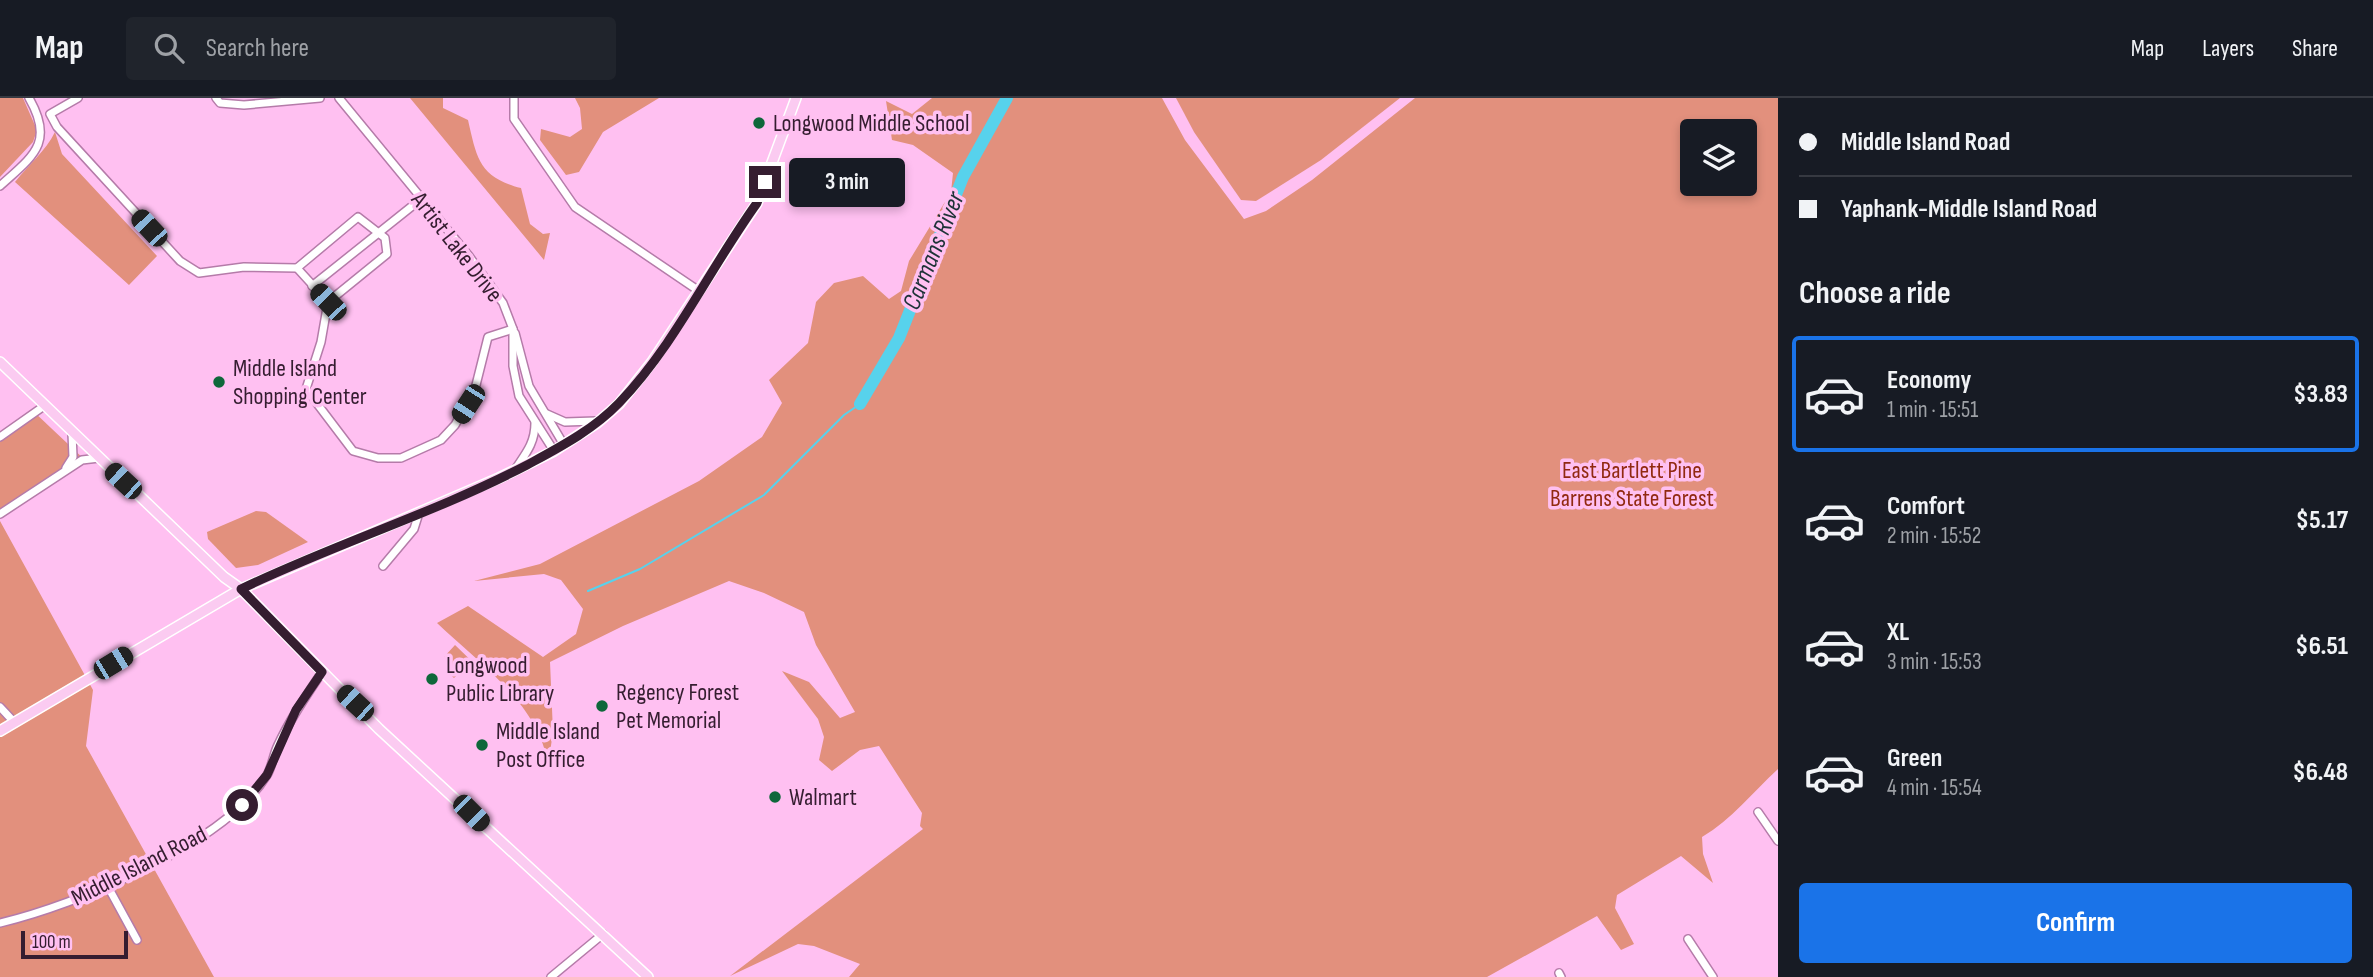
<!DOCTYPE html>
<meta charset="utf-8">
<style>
:root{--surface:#171b24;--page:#20242c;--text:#f1f3f6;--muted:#9ea1a6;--line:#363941;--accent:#1a73e8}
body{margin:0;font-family:"Sofia Sans Condensed",sans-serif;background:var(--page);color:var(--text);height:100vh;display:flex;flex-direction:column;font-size:26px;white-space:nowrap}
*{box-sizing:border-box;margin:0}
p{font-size:23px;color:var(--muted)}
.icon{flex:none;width:38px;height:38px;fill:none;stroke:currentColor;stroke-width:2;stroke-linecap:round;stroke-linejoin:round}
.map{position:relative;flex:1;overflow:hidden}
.drawer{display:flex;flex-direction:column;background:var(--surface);width:595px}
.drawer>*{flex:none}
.top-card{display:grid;align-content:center;height:154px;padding:0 21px;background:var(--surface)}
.controls{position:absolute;left:1680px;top:21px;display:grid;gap:14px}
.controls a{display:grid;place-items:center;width:77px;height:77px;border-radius:7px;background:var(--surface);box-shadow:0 4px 10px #0003;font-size:35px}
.scale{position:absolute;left:21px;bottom:18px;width:107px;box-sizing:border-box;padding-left:7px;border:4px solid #351d30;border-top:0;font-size:19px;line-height:24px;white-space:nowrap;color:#351d30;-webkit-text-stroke:5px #ffc0f1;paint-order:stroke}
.end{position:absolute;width:32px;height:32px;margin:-16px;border:9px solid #351d30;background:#fff;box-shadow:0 0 0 4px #fff}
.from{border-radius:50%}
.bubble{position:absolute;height:49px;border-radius:7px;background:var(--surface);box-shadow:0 4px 10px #0003;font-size:23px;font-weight:700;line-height:49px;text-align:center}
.car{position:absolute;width:21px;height:42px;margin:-21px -10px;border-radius:9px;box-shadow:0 0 5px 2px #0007;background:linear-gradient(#222 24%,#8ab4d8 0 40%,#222 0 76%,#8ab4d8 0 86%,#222 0)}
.top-card b{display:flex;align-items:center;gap:24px;height:66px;font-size:26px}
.top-card b+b{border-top:2px solid var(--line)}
.top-card i{width:18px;height:18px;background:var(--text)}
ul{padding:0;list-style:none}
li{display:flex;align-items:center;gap:21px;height:116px;margin:0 14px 10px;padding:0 7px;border:4px solid transparent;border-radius:7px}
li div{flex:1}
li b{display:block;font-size:26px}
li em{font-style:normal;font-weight:700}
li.selected{border-color:var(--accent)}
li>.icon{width:63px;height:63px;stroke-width:1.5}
h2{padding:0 21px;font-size:32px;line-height:84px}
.action{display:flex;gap:14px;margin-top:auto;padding:14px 21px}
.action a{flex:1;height:80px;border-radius:7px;background:var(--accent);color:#fff;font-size:28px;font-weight:700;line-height:80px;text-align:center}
header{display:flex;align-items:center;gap:42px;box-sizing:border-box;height:98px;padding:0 35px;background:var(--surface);border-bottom:2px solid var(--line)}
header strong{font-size:33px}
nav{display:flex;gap:38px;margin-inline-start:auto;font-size:24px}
.search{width:490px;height:63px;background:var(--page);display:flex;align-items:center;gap:18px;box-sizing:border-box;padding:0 24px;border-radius:7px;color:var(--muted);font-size:26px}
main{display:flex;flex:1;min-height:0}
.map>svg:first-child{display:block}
.green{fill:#e2907d;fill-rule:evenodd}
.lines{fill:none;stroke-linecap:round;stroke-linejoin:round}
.stream{stroke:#57d2ec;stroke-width:2}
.river{stroke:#57d2ec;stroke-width:12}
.minor-casing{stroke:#b57ba9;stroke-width:10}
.major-casing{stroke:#fff;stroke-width:12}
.minor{stroke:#fff;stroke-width:7}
.major{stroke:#fbcbf1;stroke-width:9}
.route{stroke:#351d30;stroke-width:9}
.poi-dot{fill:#0e673a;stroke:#ffc0f1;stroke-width:2.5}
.labels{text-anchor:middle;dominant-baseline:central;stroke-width:7;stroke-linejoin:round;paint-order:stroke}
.poi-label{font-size:24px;fill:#351d30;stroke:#ffc0f1;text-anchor:start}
.street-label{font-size:24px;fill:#351d30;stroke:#ffc0f1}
.park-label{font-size:24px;fill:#912910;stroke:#ffc0f1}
.water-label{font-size:26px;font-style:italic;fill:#1e3338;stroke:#ffc0f1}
</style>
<header>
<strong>Map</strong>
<div class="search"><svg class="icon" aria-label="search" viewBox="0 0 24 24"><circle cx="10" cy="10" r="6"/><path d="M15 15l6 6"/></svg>Search here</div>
<nav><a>Map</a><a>Layers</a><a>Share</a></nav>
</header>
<main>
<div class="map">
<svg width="1778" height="879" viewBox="0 0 1778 879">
<rect width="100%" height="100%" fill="#ffc0f1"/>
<!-- green -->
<g class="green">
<polygon points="0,0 23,0 37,32 33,44 0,79"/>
<path d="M410 0H443V10L468 22C477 61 479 79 521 90L530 126 543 136 550 135 544 162Z"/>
<polygon points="575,0 659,0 603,34 579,74 566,77 540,42 541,31 570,39 582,31 580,10"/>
<path d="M932 0H1162L1185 42 1244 121 1266 113 1312 82 1415 0H1778V671C1752 695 1732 721 1702 739L1703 756 1713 785 1681 758 1617 797 1615 810 1634 846 1621 852 1597 818 1487 879H849L860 866 814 848 798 846 730 878 923 731 920 728 922 715 879 648 860 652 832 673 819 662 824 639 818 621 782 573 809 584 840 620 855 614 816 547 804 514 764 495 729 483 623 528 550 564 553 634 548 668C541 608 478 564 437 525L468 508 543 559 576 536 583 511 561 482 544 476 474 483 540 466 699 383 762 339 782 305 769 282 808 245 816 204 834 185 863 178 889 201 901 193 909 163 951 94 953 75 913 47 892 42 886 3 912 16ZM1692 33H1745V86H1692Z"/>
<polygon points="1176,0 1400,0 1321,62 1256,103 1241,102 1194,34"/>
<path d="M55 34 62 56 157 158 129 187 15 84C29 66 45 54 55 34Z"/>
<polygon points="33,313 86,363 0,419 0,335"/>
<polygon points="256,413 266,414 308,444 258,467 236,470 208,441 207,434"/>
<polygon points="0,423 93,592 86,648 214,879 0,879"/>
<polygon points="455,547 484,575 477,582 465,569 454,580 446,573 452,566 444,559"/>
</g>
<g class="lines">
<!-- stream -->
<polyline class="stream" points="588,493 640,471 764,397 844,317 860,306"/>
<!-- river -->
<polyline class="river" points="860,306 899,240 963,79 1007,0"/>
<!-- minor casing -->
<g class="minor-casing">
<g id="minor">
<polyline points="78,0 50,16 57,29 180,163 199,175 244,169 297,170 358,119 385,140 387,156 328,204 321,244 306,291 353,353 378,360 401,360 441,342 455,327 475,291 488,239 513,231"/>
<polyline points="216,0 220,5 244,7 320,0"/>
<polyline points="339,0 469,158 503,205 513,231 513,268 519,298 554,353"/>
<polyline points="514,0 514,21 575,109 699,193"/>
<path d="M0 88C33 58 55 45 29 0"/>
<polyline points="297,170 328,204"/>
<polyline points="312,188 421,101"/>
<polyline points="515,235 529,288 564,347"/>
<polyline points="547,316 565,324 596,323"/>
<polyline points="0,339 44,308"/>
<polyline points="66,370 73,359 72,335"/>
<path d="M516 370C527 354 535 344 535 325"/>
<polyline points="0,416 82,362 99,360"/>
<polyline points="383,468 414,431 419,415"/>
<polyline points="0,609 14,624"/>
<polyline points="1758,714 1778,743"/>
<polyline points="107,787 137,842"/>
<path d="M0 825C76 807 225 746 267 677 272 669 273 657 278 647 290 621 306 598 322 574"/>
<polyline points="1688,841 1713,879"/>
<polyline points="1559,875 1561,879"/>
<polyline points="551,879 603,836"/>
</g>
</g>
<!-- major casing -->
<g class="major-casing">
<g id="major">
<polyline points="0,264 224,479 241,491 379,631 648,879"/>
<polyline points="0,633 241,491 499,380 554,353 597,325 619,306 652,264 757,105 796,0"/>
</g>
</g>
<!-- minor -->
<use href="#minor" class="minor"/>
<!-- major -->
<use href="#major" class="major"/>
</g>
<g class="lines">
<!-- route -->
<path class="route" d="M242 707 267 677 296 612 322 574 241 491C334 446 435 415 527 367 560 349 593 332 619 305 675 247 710 170 757 105L765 84"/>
</g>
<!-- markers -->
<g class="poi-dot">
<circle cx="759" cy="25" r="7"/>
<circle cx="219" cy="284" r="7"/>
<circle cx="432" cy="581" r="7"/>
<circle cx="602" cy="608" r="7"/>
<circle cx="482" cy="647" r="7"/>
<circle cx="775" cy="699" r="7"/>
</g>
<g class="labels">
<!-- poi labels -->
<g class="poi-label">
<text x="773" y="25">Longwood Middle School</text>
<text x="233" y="270">Middle Island<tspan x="233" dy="28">Shopping Center</tspan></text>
<text x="446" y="567">Longwood<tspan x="446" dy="28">Public Library</tspan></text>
<text x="616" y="594">Regency Forest<tspan x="616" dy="28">Pet Memorial</tspan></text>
<text x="496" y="633">Middle Island<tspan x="496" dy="28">Post Office</tspan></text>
<text x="789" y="699">Walmart</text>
</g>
<!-- street labels -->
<g class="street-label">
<text transform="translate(457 149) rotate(52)">Artist Lake Drive</text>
<text transform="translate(139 768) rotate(-27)">Middle Island Road</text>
</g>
<!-- park labels -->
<g class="park-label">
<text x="1632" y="372">East Bartlett Pine<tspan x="1632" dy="28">Barrens State Forest</tspan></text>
</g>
<!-- water labels -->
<g class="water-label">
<text transform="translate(934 153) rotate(-68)">Carmans River</text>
</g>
</g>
</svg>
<div class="controls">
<a><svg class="icon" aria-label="layers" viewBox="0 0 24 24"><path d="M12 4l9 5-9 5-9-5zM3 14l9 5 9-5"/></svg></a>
</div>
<div class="scale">100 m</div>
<i class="end from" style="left:242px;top:707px"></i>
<i class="end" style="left:765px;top:84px"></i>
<div class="bubble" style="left:789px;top:60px;width:116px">3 min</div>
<i class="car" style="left:149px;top:130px;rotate:317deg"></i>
<i class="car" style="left:328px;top:204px;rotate:316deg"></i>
<i class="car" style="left:468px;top:306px;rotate:213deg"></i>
<i class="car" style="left:123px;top:383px;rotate:313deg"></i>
<i class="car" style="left:113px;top:565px;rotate:59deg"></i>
<i class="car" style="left:355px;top:605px;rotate:313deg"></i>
<i class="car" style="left:471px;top:715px;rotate:135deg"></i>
</div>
<section class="drawer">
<div class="top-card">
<b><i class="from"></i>Middle Island Road</b>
<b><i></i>Yaphank-Middle Island Road</b>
</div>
<h2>Choose a ride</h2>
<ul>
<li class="selected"><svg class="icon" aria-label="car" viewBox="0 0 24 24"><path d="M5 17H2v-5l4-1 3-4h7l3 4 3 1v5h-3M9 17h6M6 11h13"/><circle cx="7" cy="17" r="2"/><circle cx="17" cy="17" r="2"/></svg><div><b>Economy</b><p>1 min · 15:51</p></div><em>$3.83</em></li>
<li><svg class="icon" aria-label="car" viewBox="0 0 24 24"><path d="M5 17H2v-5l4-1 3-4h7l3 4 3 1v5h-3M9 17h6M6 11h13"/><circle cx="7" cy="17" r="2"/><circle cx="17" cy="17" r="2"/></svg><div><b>Comfort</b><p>2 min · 15:52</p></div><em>$5.17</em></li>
<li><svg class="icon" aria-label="car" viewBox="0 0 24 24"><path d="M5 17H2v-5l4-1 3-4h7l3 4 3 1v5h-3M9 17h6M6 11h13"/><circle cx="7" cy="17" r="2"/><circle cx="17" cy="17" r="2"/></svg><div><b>XL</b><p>3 min · 15:53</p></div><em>$6.51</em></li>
<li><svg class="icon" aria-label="car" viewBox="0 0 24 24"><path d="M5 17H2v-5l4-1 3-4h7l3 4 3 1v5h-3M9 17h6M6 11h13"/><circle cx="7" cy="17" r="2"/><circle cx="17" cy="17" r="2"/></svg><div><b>Green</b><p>4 min · 15:54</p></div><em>$6.48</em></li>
</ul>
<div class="action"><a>Confirm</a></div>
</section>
</main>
